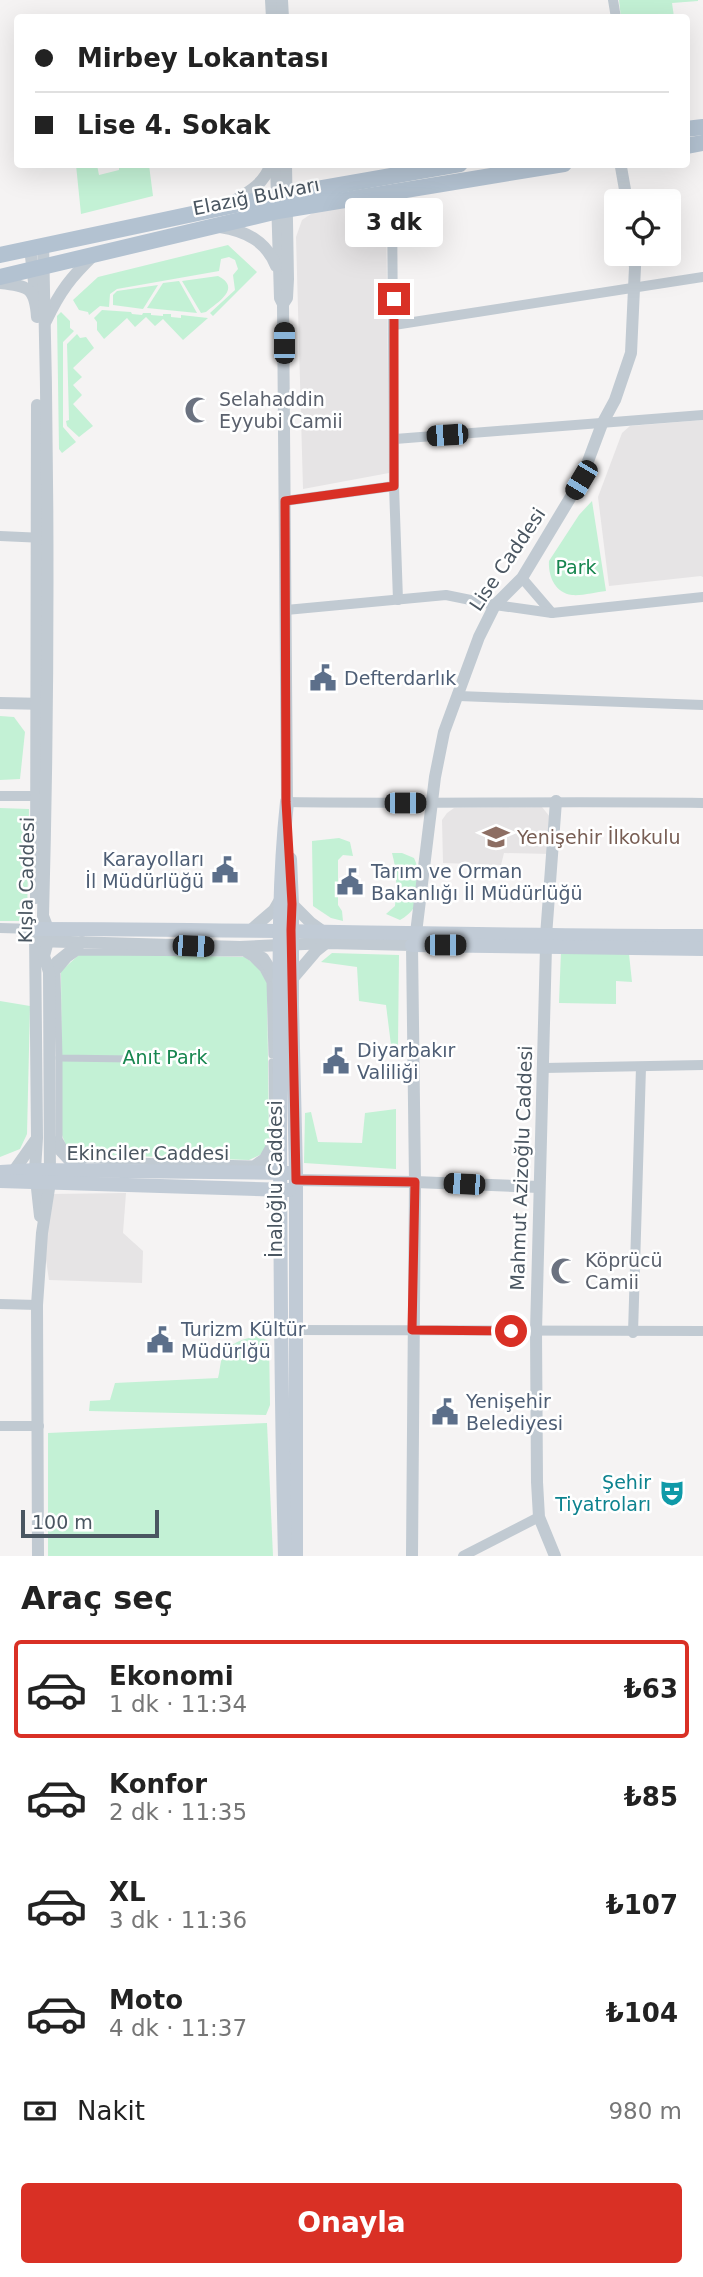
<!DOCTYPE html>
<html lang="tr">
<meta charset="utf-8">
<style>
:root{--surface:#fff;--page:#f6f6f6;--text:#222;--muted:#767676;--line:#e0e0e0;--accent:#d93025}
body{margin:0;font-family:"DejaVu Sans",sans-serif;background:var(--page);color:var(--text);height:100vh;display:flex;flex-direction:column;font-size:26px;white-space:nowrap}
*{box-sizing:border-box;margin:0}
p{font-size:23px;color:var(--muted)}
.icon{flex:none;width:38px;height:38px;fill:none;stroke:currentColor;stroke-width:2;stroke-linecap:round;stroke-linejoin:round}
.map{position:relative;height:1556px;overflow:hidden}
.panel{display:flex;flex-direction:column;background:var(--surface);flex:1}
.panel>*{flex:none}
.top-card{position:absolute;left:14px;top:14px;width:676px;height:154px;border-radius:7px;box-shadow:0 7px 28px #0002;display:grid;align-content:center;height:154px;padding:0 21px;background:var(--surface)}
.buttons{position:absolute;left:604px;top:189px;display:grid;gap:14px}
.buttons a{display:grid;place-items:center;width:77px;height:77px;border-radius:7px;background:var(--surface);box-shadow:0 7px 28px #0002;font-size:35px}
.scale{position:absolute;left:21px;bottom:18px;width:138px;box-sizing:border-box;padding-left:7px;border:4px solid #4a5661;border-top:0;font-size:19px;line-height:24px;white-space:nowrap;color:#4a5661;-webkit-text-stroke:5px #fff;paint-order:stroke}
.end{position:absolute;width:32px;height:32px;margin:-16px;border:9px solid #d93025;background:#fff;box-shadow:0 0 0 4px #fff}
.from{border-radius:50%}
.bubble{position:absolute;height:49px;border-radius:7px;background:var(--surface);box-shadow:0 7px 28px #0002;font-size:23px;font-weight:800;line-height:49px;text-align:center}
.car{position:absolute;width:21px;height:42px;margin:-21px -10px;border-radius:9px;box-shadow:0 0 5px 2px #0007;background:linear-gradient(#222 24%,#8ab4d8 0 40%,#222 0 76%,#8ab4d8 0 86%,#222 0)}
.top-card b{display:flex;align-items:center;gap:24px;height:66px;font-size:26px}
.top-card b+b{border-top:2px solid var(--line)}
.top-card i{width:18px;height:18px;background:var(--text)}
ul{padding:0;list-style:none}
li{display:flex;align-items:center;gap:21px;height:98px;margin:0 14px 10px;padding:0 7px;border:4px solid transparent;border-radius:7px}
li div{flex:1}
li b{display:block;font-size:26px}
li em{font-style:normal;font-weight:800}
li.active{border-color:var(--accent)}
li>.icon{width:63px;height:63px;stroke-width:1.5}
h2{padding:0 21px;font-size:32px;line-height:84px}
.pay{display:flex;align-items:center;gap:18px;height:77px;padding:0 21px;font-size:26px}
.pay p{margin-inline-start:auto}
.action{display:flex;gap:14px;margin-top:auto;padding:14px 21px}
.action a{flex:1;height:80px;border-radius:7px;background:var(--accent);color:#fff;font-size:28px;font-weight:800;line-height:80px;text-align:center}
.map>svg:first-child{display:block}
.education{fill:#e6e4e5}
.green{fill:#c3f1d5}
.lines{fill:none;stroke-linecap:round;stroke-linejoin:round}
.pedestrian{stroke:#c1cad2;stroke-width:7}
.minor{stroke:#c1cad2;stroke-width:10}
.tertiary{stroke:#c1cad2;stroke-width:12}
.secondary{stroke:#c1cbd6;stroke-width:14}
.primary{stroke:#b3c2d1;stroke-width:16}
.route{stroke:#d93025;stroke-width:9}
.labels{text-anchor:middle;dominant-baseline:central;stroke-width:5;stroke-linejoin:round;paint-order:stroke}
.street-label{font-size:19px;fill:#4a5661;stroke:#fff}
.worship-label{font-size:19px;fill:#5b616d;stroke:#fff;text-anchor:start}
.park-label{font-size:19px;fill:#17864f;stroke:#fff}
.service-label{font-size:19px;fill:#4e5e75;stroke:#fff;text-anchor:start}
.education-label{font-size:19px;fill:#785e54;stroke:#fff;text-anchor:start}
.culture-label{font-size:19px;fill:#0d838f;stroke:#fff;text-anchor:end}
</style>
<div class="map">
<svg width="703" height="1556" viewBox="0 0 703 1556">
<rect width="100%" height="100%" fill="#f5f3f3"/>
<!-- education -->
<g class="education">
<polygon points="386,198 389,473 303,489 296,237 302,220 314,212"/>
<polygon points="703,420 703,577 701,576 609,586 598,497 622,433 630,426"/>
<polygon points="542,807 550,817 551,854 504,853 501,865 443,863 442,820 447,813 454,808"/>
<polygon points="126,1193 123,1233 143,1251 142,1283 49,1280 42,1233 51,1194"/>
</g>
<!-- green -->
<g class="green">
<polygon points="619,0 698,0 698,1 672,3 674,17 621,18"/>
<polygon points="76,165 97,165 99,175 119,170 119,165 149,165 153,196 81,214"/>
<polygon points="228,245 257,272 213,316 210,313 235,290 233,275 238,269 235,260 229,257 221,259 219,271 117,289 110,294 109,307 100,306 89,315 88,312 79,310 73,300 98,277"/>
<path d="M218 276C242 288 218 302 206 312L201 313 182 281Z"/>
<polygon points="179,281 197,313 147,308 163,283"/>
<polygon points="158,285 143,309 113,305 113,295 117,291"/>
<polygon points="102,310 131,312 132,314 142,315 143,313 151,313 151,315 163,316 163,314 171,314 171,317 181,318 181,315 208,318 183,340 163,319 155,326 146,317 135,327 127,318 104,339 97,330 97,322 94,318"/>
<polygon points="61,312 70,321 70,328 74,331 63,342 63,427 76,442 62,453 59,449 57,316"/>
<polygon points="77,334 80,338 86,337 94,348 73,368 82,377 73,385 82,395 73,404 93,426 79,437 67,426 66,421 69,420 67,344"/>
<path d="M592 501 606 591C596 592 582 596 572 595 555 593 548 576 549 561L579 515Z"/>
<polygon points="0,716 14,717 25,732 20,779 0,780"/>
<polygon points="0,808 29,809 27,921 0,921"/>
<polygon points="339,838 350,842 353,856 343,855 338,860 338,905 342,911 343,921 331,918 313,906 312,841"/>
<path d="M392 853H402L414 858C424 881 424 907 400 920L386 914 395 906C397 887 397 871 392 853Z"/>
<polygon points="561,951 629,954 632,982 616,981 616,1004 559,1003"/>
<polygon points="81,953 245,957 258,967 267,982 269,1139 264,1153 249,1160 75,1154 66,1146 62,1135 61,971"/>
<polygon points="332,953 399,955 398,1045 391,1045 386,1005 359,1001 357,967 321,962"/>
<polygon points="0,1001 30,1006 27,1134 20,1149 0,1157"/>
<polygon points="396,1109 396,1169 304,1163 305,1113 311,1112 318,1142 362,1143 365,1113"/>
<path d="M257 1336 269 1341 270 1405 266 1415 89 1411 90 1401 110 1400 115 1383 218 1378C220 1371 220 1362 223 1355 229 1343 245 1338 257 1336Z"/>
<polygon points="267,1423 273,1556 48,1556 48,1433"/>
</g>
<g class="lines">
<!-- pedestrian -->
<g class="pedestrian">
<polyline points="59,1058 59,1139 64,1148 72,1156 86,1160 253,1164 263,1157 273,1139 272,1062"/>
<polyline points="133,1059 59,1058 57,972 68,959 78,952 244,953 252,958 263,969 270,982 272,1055"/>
</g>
<!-- minor -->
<g class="minor">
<polyline points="613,0 616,18"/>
<polyline points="392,193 394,486 398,600"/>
<polyline points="394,325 703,277"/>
<polyline points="395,439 703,415"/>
<polyline points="285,501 394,486"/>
<polyline points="0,536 44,538"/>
<polyline points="522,578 552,613"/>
<polyline points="286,610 446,595 495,605 552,613 703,597"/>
<polyline points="459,696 703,705"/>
<polyline points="0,796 43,796"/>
<path d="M287 802C425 804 564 801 703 803"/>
<polyline points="0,928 35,929"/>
<polyline points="544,1068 703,1065"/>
<polyline points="0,1304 37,1305"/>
<polyline points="294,1330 703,1331"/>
<polyline points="633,1333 641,1067"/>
<polyline points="0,1426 39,1426"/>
<polyline points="463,1556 539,1517"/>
</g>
<!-- tertiary -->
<g class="tertiary">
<polyline points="271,0 272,18"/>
<polyline points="282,0 283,18"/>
<polyline points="276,164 280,298 283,304"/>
<polyline points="286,164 288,279 287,298 283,304 287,802"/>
<polyline points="621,167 627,201"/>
<path d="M232 202C249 192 264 184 271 164"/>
<path d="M220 227C246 231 266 241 276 266"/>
<polyline points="30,248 36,299"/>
<path d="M0 283C28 286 35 287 37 317"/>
<path d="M46 321C60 291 71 277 95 254"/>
<polyline points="0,703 46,704"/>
<polyline points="36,898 37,405"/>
<polyline points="292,904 311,923 325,933"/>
<polyline points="252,929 274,910 281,898"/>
<polyline points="35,933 37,1138 35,1170 40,1216"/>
<polyline points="416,933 435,777 444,732 479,637 495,605 522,578 581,480 602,424 615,400 631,353 635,267 633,254"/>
<polyline points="546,936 556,801"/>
<polyline points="36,941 240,947 327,943 412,945 415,1182 412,1556"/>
<polyline points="546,946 536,1331 537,1482 539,1517 555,1556"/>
<polyline points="243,948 263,958 279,983"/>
<polyline points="49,972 57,962 82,942"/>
<polyline points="293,978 316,951 326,943"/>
<polyline points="50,1139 72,1163 87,1171"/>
<polyline points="13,1172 35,1141"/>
<polyline points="251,1172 274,1156 280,1146"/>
<polyline points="296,1180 415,1182 539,1187"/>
<path d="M38 1556 37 1305 42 1233 50 1182 49 972 44 956 48 941V929L43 916C49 693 49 469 43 245"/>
</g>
<!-- secondary -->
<g class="secondary">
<polyline points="290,859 292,904 292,1006 296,1173 296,1556"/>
<path d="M35 929C258 929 480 936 703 936"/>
<polyline points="412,945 703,949"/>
<polyline points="0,1172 35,1170 288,1173"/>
<polyline points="0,1181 289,1190"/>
<path d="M285 1556C281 1397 280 1237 280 1078 280 985 277 895 287 802"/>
</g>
<!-- primary -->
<g class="primary">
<polyline points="686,129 703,127"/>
<polyline points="686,146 703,143"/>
<polyline points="0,255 277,196 460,164"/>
<polyline points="0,277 278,211 564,164"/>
</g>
</g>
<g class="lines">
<!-- route -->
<polyline class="route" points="394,299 394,486 285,501 286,802 292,904 291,930 296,1180 415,1182 412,1330 511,1331"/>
</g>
<!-- icons -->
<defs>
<g id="mosque-bare" transform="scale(2.1)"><path d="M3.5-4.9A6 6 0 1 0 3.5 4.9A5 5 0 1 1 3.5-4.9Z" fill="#6b7280" stroke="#fff" stroke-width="2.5" paint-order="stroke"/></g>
<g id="civic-bare" transform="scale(2.1)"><path d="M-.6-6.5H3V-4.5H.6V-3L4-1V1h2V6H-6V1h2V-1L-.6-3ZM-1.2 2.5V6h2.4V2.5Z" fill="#5c6f8a" stroke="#fff" stroke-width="2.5" paint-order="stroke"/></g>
<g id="school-bare" transform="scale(2.1)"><path d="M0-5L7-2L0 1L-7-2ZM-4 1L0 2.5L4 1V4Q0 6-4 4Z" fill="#8d6e63" stroke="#fff" stroke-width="2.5" paint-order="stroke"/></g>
<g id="theatre-bare" transform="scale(2.1)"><path d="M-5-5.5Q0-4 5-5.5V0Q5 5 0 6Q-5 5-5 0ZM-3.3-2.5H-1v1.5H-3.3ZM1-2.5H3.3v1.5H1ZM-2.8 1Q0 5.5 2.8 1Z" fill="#0f9aa8" stroke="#fff" stroke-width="2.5" paint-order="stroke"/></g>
</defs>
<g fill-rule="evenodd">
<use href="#mosque-bare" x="198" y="410"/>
<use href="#civic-bare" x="323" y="678"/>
<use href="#school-bare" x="496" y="837"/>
<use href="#civic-bare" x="225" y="870"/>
<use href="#civic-bare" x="350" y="882"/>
<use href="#civic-bare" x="336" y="1061"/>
<use href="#mosque-bare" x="564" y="1271"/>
<use href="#civic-bare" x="160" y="1340"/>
<use href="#civic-bare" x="445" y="1412"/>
<use href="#theatre-bare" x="672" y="1493"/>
</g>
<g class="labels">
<!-- street labels -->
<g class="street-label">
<text transform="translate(256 196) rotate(-11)">Elazığ Bulvarı</text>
<text transform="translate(507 559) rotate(-56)">Lise Caddesi</text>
<text transform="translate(26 880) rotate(-89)">Kışla Caddesi</text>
<text x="148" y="1153">Ekinciler Caddesi</text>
<text transform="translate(521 1168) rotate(-88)">Mahmut Azizoğlu Caddesi</text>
<text transform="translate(275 1179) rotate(-90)">İnaloğlu Caddesi</text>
</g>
<!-- worship labels -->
<g class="worship-label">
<text x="219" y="399">Selahaddin<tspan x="219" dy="22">Eyyubi Camii</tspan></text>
<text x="585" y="1260">Köprücü<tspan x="585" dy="22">Camii</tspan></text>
</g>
<!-- park labels -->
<g class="park-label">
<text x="576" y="567">Park</text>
<text x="165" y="1057">Anıt Park</text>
</g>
<!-- service labels -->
<g class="service-label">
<text x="344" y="678">Defterdarlık</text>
<text x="204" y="859" text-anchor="end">Karayolları<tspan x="204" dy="22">İl Müdürlüğü</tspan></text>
<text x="371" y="871">Tarım ve Orman<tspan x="371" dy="22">Bakanlığı İl Müdürlüğü</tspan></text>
<text x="357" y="1050">Diyarbakır<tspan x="357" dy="22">Valiliği</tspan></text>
<text x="181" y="1329">Turizm Kültür<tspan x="181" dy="22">Müdürlğü</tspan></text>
<text x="466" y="1401">Yenişehir<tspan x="466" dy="22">Belediyesi</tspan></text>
</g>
<!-- education labels -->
<g class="education-label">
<text x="517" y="837">Yenişehir İlkokulu</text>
</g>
<!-- culture labels -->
<g class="culture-label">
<text x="651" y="1482">Şehir<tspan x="651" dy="22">Tiyatroları</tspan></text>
</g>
</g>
</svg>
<div class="buttons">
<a><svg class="icon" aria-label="locate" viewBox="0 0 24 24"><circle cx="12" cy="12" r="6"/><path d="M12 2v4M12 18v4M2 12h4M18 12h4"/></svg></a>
</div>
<div class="scale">100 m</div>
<i class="end from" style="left:511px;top:1331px"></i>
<i class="end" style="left:394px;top:299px"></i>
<div class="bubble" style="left:345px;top:198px;width:98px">3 dk</div>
<i class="car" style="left:284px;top:343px;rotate:0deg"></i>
<i class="car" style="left:447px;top:435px;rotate:266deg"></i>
<i class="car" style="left:581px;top:480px;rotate:211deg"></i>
<i class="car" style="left:405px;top:803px;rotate:90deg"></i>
<i class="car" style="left:445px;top:945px;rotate:90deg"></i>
<i class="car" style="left:193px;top:946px;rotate:92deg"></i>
<i class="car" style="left:464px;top:1184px;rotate:273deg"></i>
<div class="top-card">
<b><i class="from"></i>Mirbey Lokantası</b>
<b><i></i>Lise 4. Sokak</b>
</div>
</div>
<section class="panel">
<h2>Araç seç</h2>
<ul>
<li class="active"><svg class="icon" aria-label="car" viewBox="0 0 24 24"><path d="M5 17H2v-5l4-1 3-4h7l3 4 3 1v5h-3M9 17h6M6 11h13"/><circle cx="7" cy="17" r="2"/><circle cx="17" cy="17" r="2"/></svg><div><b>Ekonomi</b><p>1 dk · 11:34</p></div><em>₺63</em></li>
<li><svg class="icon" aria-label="car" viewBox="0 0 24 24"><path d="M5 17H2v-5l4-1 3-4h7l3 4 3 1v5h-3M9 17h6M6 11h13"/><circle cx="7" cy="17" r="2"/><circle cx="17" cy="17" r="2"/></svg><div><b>Konfor</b><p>2 dk · 11:35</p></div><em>₺85</em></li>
<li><svg class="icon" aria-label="car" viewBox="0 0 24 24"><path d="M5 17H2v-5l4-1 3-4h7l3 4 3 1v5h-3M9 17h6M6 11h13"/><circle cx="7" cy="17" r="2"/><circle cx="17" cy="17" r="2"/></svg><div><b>XL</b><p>3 dk · 11:36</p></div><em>₺107</em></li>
<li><svg class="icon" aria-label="car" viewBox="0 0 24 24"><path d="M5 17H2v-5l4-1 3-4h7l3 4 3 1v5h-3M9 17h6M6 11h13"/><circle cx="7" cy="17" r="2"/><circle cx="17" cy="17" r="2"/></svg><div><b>Moto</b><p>4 dk · 11:37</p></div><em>₺104</em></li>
</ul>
<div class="pay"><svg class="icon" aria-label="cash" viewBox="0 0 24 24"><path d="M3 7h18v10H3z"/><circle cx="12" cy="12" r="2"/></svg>Nakit<p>980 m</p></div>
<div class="action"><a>Onayla</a></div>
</section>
